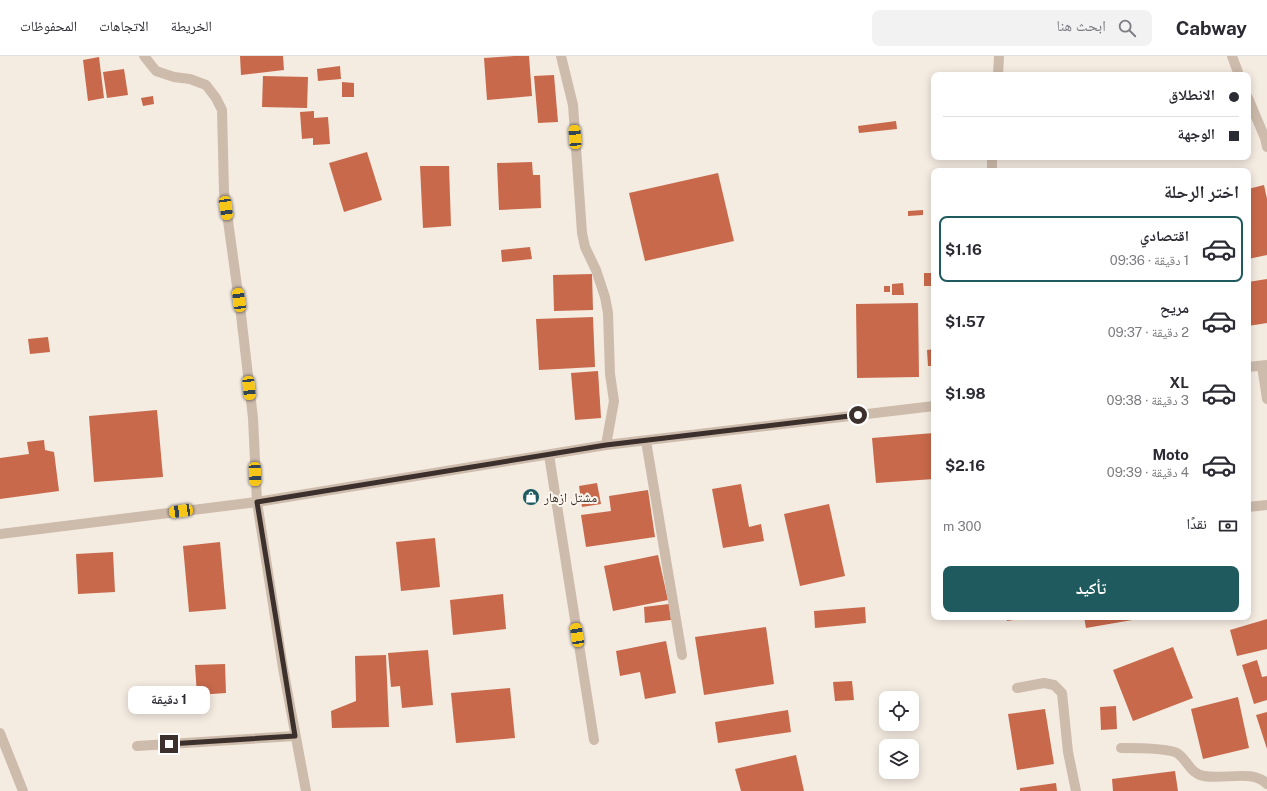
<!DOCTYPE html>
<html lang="ar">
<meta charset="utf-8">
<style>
:root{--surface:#fff;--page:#f2f2f3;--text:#2b2b33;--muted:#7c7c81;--line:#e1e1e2;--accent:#1f5a5e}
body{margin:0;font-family:"Public Sans","Noto Naskh Arabic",sans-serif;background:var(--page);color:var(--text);direction:rtl;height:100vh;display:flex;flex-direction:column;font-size:15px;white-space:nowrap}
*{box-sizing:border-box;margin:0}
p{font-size:13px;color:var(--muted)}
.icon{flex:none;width:22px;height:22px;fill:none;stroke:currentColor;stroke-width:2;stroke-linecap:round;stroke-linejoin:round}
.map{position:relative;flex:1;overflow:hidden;direction:ltr}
.drawer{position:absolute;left:931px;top:112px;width:320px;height:452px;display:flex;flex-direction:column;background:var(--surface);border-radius:8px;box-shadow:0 2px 10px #0003;direction:rtl}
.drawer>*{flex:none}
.top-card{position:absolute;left:931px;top:16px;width:320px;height:88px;border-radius:8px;box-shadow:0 2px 10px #0003;direction:rtl;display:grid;align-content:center;height:88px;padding:0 12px;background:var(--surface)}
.buttons{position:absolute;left:879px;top:635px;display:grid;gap:8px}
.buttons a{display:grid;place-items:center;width:40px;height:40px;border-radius:8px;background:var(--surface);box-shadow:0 2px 10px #0003;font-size:20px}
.end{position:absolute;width:18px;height:18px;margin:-9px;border:5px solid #3b302b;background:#fff;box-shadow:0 0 0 2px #fff}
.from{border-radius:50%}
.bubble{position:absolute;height:28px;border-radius:8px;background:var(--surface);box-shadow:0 2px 10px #0003;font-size:13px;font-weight:700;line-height:28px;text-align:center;direction:rtl}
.car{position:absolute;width:12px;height:24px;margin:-12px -6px;border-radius:5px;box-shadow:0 0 3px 1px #0007;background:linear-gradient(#f5c518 24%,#345 0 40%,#f5c518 0 76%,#345 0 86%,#f5c518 0)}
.top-card b{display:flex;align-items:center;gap:14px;height:38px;font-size:15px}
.top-card b+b{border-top:1px solid var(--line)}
.top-card i{width:10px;height:10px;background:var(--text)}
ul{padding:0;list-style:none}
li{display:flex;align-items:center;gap:12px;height:66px;margin:0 8px 6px;padding:0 4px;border:2px solid transparent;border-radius:8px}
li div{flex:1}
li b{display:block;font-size:15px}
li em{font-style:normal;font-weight:700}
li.current{border-color:var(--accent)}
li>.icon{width:36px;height:36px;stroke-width:1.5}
h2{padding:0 12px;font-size:18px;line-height:48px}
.pay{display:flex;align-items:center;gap:10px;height:44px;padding:0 12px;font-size:15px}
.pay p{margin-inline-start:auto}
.button{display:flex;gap:8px;margin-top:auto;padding:8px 12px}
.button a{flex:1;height:46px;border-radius:8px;background:var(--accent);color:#fff;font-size:16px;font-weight:700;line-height:46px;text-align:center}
header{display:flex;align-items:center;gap:24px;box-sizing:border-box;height:56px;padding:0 20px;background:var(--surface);border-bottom:1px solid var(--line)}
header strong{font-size:19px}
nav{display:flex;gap:22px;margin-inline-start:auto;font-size:14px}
.search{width:280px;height:36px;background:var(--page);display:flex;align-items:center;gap:10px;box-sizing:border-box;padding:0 14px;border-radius:8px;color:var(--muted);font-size:15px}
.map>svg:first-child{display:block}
.building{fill:#c8694b}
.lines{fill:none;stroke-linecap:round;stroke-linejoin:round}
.minor{stroke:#cdbbac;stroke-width:10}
.tertiary{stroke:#cdbbac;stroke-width:10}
.route{stroke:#3b302b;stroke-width:5}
.labels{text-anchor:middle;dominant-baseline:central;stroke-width:4;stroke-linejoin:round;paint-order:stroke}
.poi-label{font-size:13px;fill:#3b302b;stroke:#fbf5ee;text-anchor:start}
</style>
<header>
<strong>Cabway</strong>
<div class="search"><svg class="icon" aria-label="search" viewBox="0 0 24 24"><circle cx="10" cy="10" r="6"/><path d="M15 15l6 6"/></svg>ابحث هنا</div>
<nav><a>الخريطة</a><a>الاتجاهات</a><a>المحفوظات</a></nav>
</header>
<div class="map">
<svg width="1267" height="735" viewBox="0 0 1267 735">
<rect width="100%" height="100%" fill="#f4ebe1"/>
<!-- building -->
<g class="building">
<polygon points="240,0 283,0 284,14 241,19"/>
<polygon points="514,0 529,0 532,40 487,44 484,2"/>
<polygon points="99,1 104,42 88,45 83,4"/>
<polygon points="340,10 341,23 318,25 317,13"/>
<polygon points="124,13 128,39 107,42 103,16"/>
<polygon points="554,19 558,66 538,67 534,20"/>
<polygon points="263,20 308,21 307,52 262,51"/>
<polygon points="342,26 354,27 354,41 342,41"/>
<polygon points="153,40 154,48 143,50 141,42"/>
<polygon points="314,55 314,62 328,61 330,88 313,89 313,82 302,83 300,56"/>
<polygon points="896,65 897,73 859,77 858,70"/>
<polygon points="367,96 382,144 344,156 329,107"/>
<polygon points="532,106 533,119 540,119 541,152 499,154 497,107"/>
<polygon points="420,110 449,110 451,170 423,172"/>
<polygon points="718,117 734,185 645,205 629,137"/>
<polygon points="1264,129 1267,143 1267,199 1248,203 1248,133"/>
<polygon points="923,154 923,159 908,160 908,155"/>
<polygon points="530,191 532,203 502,206 501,194"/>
<rect x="924" y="217" width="10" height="13"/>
<polygon points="592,218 593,254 554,255 553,219"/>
<polygon points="1267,223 1267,267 1248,270 1248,226"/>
<polygon points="903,227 904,239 892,239 892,228"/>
<rect x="884" y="230" width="6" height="6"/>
<polygon points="918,247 919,321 857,322 856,248"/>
<polygon points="593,261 595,311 539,314 536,263"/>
<polygon points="48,281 50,296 30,298 28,283"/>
<polygon points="934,293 934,310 928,310 927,294"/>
<polygon points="598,315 601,362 575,364 571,317"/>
<polygon points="157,354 163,421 94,426 89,360"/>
<polygon points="934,377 934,423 876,427 872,382"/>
<polygon points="44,384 45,394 54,396 59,435 0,443 0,402 29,398 27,386"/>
<polygon points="597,427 601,448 582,451 579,430"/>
<polygon points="741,428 749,471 761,468 764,485 723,492 712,433"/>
<polygon points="648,434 655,481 586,491 581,459 611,455 609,440"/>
<polygon points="829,448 845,520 800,530 784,458"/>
<polygon points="435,482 440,531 401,535 396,486"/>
<polygon points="220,486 226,553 189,556 183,490"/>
<polygon points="113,496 115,536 78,538 76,498"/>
<polygon points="658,499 668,544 613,555 604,510"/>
<polygon points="503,538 506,573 453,579 450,544"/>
<polygon points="669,548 671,564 645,567 644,551"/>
<polygon points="865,551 866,567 815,572 814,555"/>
<polygon points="1007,561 1027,561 1027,562 1007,565"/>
<polygon points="1084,561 1138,561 1138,563 1086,572"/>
<polygon points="1267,563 1267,593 1237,600 1230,574"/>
<polygon points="766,571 774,628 704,639 695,581"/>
<polygon points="666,585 676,637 645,643 640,616 620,620 616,595"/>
<polygon points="1173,591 1193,642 1133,665 1113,614"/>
<polygon points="428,594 433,649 402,652 400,630 391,631 388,597"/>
<polygon points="386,599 389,671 332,672 331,655 356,645 355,600"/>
<polygon points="1257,604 1262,621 1267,620 1267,644 1254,648 1242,609"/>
<polygon points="225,608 226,637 197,639 195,609"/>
<polygon points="852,625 854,644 835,645 833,626"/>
<polygon points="510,632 515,682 456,687 451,637"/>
<polygon points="1238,641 1249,692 1203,703 1191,653"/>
<polygon points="1116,650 1117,673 1101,674 1100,651"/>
<polygon points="1045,653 1054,708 1017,714 1008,658"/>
<polygon points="788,654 791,676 718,687 715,666"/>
<polygon points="1267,656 1267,693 1256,659"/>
<polygon points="796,699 804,735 741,735 735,713"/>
<polygon points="1175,715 1178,735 1113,735 1112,723"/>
<polygon points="1056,727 1057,735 1020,735 1020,732"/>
</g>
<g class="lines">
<!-- minor -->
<g class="minor">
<polyline points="144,0 156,15 174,21 190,23 206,29 216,42 222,54 224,136 241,259 253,362 257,446 283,612 306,735"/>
<polyline points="561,0 573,49 582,177 585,191 596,214 605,241 608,257 610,318 614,345 606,389"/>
<polyline points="1232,0 1239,19"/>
<polyline points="998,19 999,0"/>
<polyline points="1248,42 1265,82 1267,91"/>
<polyline points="992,115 992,101"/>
<polyline points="1262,310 1267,343"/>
<polyline points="646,385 682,599"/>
<polyline points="549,399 594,684"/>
<polyline points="1248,451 1267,449"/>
<polyline points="1017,632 1044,627 1054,629 1062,637 1068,696 1076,735"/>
<polyline points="137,690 295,680"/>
<path d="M1121 692C1133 692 1168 692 1177 697 1187 703 1190 718 1204 720 1224 724 1253 713 1267 728"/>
</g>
<!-- tertiary -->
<g class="tertiary">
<polyline points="1248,311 1267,309"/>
<polyline points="0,478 257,446 606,389 934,350"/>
<polyline points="0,677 23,735"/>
</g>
</g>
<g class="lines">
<!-- route -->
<polyline class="route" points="169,688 295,680 257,446 606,389 858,359"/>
</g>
<!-- icons -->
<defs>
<g id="shop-disc" transform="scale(0.9)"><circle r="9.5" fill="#1f5a5e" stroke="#fbf5ee"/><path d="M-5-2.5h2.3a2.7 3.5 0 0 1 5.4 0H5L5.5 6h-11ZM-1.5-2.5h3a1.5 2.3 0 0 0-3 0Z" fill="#fff"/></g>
</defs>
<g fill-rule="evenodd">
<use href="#shop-disc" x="531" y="441"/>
</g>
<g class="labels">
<!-- poi labels -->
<g class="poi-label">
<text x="544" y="441">مشتل ازهار</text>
</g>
</g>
</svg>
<div class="buttons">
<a><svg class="icon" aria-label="locate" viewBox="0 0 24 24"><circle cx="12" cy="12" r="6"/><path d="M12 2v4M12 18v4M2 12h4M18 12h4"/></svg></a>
<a><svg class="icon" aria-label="layers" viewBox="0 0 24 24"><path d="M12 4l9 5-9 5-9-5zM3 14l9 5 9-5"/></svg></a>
</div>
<i class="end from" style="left:858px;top:359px"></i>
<i class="end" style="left:169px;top:688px"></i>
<div class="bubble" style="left:128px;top:630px;width:82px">1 دقيقة</div>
<i class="car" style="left:575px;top:81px;rotate:356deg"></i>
<i class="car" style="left:226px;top:152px;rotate:172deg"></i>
<i class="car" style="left:239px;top:244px;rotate:352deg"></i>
<i class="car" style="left:249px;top:332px;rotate:174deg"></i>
<i class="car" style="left:255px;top:418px;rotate:178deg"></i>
<i class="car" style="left:181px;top:455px;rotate:262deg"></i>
<i class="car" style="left:577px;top:579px;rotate:351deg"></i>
<div class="top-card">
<b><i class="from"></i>الانطلاق</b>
<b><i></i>الوجهة</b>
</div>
<section class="drawer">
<h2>اختر الرحلة</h2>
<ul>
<li class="current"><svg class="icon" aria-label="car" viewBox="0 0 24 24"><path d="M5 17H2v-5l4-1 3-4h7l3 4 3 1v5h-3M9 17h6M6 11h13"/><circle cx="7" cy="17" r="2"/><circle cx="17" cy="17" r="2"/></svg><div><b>اقتصادي</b><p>1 دقيقة · 09:36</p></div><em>$1.16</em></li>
<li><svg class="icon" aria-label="car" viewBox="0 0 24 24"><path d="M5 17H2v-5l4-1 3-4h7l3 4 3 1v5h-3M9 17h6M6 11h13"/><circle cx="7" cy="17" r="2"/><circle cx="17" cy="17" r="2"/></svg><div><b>مريح</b><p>2 دقيقة · 09:37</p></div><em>$1.57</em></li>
<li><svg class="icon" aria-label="car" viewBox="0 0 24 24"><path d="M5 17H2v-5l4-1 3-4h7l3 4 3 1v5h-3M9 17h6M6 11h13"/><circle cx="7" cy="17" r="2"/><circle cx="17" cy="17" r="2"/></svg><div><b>XL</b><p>3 دقيقة · 09:38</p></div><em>$1.98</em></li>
<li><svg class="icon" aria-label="car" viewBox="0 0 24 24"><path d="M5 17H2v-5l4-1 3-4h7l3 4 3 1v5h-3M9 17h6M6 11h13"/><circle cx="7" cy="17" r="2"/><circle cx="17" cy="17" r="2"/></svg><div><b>Moto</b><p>4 دقيقة · 09:39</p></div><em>$2.16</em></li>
</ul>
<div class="pay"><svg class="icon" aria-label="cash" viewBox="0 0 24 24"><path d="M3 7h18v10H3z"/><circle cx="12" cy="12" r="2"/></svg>نقدًا<p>300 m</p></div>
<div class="button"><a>تأكيد</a></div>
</section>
</div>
